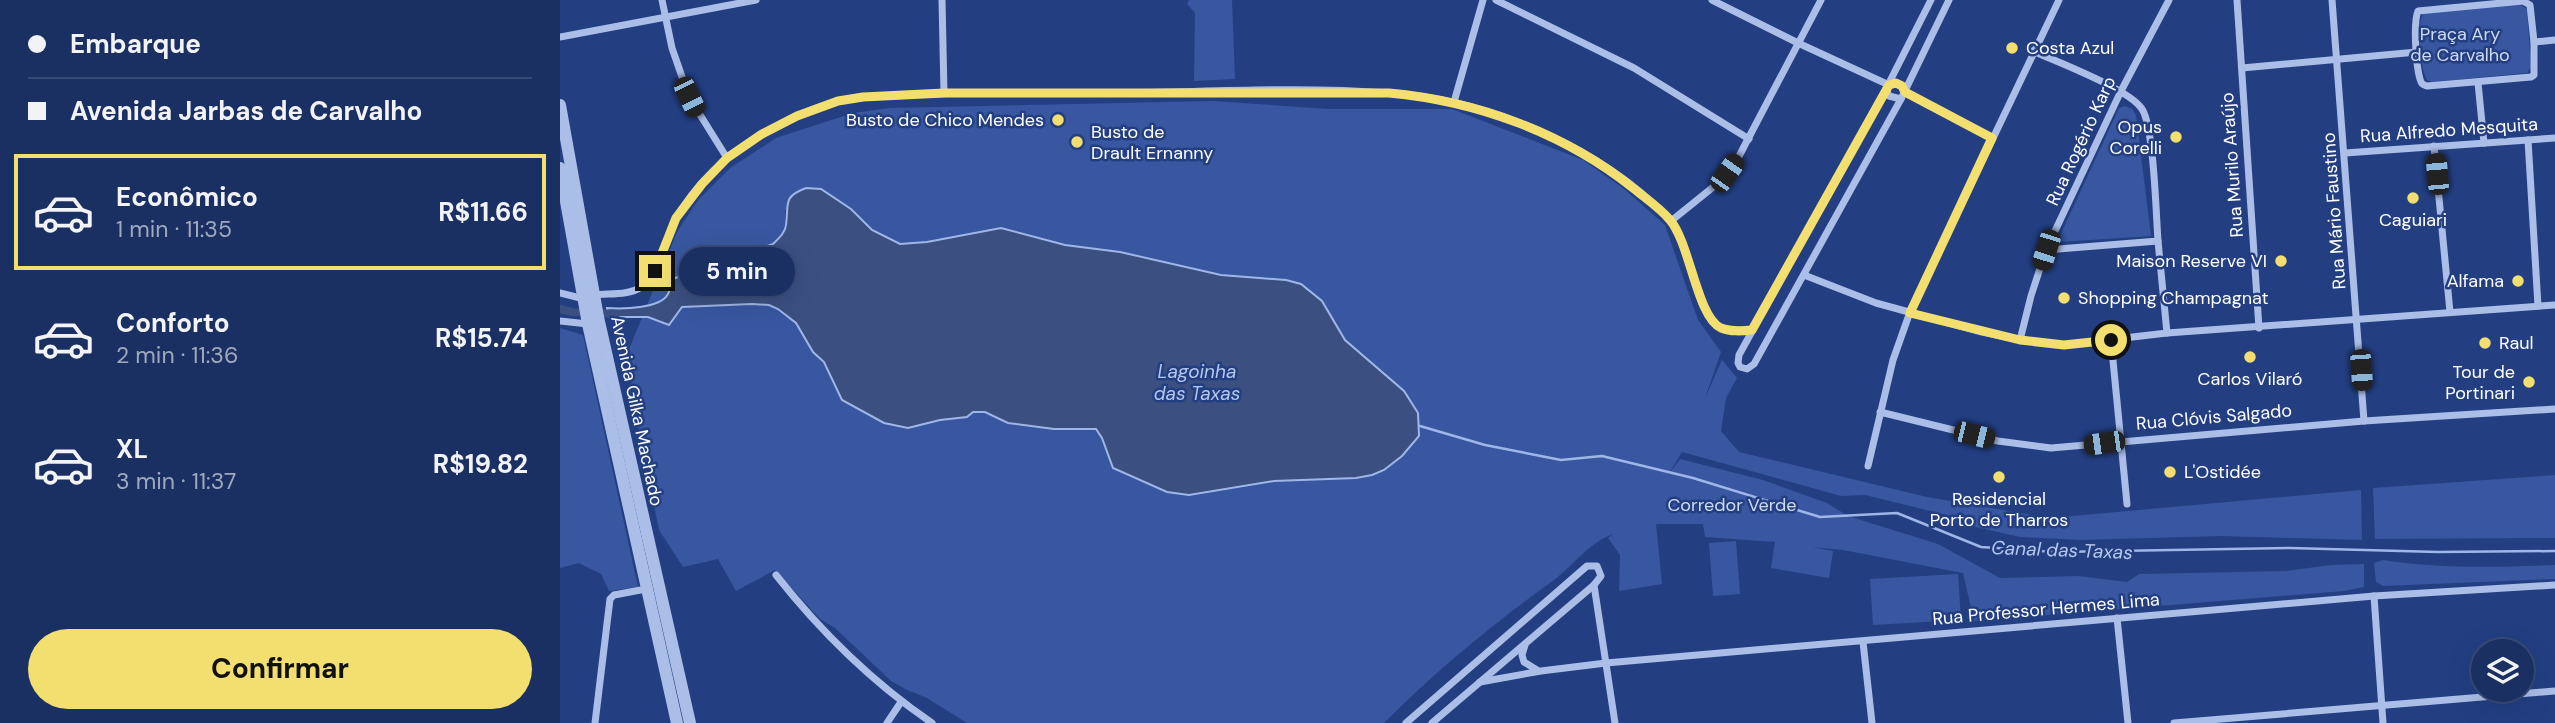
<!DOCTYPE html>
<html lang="pt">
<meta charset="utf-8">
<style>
:root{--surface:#1a2f62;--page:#273b6b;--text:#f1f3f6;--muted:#9fa9be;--line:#384a77;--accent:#f2df6f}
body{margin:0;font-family:"DM Sans",sans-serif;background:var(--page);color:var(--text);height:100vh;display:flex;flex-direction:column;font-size:26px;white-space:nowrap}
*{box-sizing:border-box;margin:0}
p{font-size:23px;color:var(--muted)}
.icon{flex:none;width:38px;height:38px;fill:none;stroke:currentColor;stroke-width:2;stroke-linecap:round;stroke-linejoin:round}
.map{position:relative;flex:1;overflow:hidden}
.panel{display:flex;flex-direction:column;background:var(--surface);width:560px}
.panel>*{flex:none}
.guide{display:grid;align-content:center;height:154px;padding:0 28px;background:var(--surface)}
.controls{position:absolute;left:1911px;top:639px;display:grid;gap:14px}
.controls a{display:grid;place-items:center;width:63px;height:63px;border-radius:50%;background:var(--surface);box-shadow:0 7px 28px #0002,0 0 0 2px var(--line);font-size:35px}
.end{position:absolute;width:32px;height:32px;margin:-16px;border:9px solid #f2df6f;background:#111;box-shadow:0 0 0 4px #111}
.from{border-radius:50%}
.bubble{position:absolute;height:49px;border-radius:24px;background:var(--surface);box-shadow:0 7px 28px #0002,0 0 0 2px var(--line);font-size:23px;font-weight:700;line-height:49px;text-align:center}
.car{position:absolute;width:21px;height:42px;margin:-21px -10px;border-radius:9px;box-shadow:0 0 5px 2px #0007;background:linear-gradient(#222 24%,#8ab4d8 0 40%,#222 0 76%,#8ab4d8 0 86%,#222 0)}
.guide b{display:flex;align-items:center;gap:24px;height:66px;font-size:26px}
.guide b+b{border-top:2px solid var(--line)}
.guide i{width:18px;height:18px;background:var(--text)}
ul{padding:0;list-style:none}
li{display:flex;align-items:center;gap:21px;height:116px;margin:0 14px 10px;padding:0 14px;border:4px solid transparent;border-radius:0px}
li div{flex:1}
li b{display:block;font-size:26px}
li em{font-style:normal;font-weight:700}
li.active{border-color:var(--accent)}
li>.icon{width:63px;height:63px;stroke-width:1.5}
.button{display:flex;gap:14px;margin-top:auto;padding:14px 28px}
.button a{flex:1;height:80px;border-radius:42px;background:var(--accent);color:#111;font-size:28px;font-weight:700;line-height:80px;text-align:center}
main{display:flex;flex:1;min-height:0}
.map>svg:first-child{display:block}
.green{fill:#3857a0;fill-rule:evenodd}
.water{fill:#3b5081;stroke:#9fb7e8;stroke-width:2}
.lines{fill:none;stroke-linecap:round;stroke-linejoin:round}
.stream{stroke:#9fb7e8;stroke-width:2.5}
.canal{stroke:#3b5081;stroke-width:8}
.minor{stroke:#abbee8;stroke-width:7}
.tertiary{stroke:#abbee8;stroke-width:12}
.route{stroke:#f2df6f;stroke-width:9}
.poi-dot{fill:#f2df6f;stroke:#233f82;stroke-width:2.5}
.labels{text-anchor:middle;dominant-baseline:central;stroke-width:5;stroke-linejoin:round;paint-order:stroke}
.park-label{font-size:18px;fill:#cfdbf6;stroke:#233f82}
.poi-label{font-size:18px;fill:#fff;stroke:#233f82;text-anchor:start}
.street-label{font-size:18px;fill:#fff;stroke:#233f82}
.water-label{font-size:19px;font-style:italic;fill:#b7c8ef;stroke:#233f82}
</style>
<main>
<section class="panel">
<div class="guide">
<b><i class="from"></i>Embarque</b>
<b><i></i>Avenida Jarbas de Carvalho</b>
</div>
<ul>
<li class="active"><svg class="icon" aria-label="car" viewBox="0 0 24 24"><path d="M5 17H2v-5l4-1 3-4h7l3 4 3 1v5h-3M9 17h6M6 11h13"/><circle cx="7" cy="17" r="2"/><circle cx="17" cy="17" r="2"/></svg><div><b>Econômico</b><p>1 min · 11:35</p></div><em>R$11.66</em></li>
<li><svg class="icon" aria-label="car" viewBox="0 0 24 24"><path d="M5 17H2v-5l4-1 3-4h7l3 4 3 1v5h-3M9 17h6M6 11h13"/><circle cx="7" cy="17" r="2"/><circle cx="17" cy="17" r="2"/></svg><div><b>Conforto</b><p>2 min · 11:36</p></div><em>R$15.74</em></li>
<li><svg class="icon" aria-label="car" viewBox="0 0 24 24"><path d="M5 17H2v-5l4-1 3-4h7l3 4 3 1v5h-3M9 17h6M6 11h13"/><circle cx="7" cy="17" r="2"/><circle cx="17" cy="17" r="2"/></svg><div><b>XL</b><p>3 min · 11:37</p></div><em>R$19.82</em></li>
</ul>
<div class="button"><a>Confirmar</a></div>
</section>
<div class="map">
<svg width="1995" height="723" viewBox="0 0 1995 723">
<rect width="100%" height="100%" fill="#233f82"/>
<!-- green -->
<g class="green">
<polygon points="629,0 672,0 675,79 634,81 635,13 627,4"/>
<path d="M1959 4 1967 9 1971 67 1967 73 1872 82 1867 80C1860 69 1856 23 1864 12Z"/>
<path d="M653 101 769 109H892L1023 160 1063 188 1105 225 1138 320 1161 352 1145 398 1162 360 1177 378 1166 398 1161 431 1179 452 1367 497 1490 518 1801 490 1802 540 1661 536 1520 540 1460 537 1394 522 1387 515 1305 495 1281 496 1122 452 1108 475 1120 459 1203 480 1267 503 1288 516 1378 544 1440 578 1518 576 1567 582 1579 574 1726 571 1771 565 1804 564V587L1784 591 1414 621 1403 573 1283 550 1252 547 1273 551 1269 578 1211 568 1215 542 1145 537 1143 524H1096L1102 584 1059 591 1060 555 1048 538 1053 534C1028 543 1014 565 994 580 934 623 876 671 824 723H407L367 698 345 689 331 681 275 628 260 619 215 570 176 591 158 559 123 567 99 530 78 426 67 354 117 232 138 200 170 168 216 138 293 113 329 108ZM291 209 312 230 340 244 367 242 441 228 505 245 560 252 661 275 726 280 762 301 785 340 844 391 859 436 842 456 824 470 812 475 796 478 714 481 629 495 607 492 553 468 542 438 536 429H494L448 423 425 412H413C390 431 312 406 282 400L264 362 253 352 236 323 218 309 209 305 122 307 107 303 110 285 115 278 213 244C225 233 226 226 225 210Z"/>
<polygon points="1565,106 1572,109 1576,115 1591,236 1500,242 1498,240 1559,108"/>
<polygon points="0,328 23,335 78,587 49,591 41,574 19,563 0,568"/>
<polygon points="1995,475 1995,538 1815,539 1813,488"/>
<polygon points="1176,541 1180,594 1153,596 1149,543"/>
<path d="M1823 560C1881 569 1937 567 1995 565V579L1823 586 1816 582 1814 563Z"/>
<polygon points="1398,574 1401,620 1313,625 1310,579"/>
</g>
<!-- water -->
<path class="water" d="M246 188 261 189 291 209 312 230 340 244 367 242 441 228 505 245 560 252 661 275 726 280 741 284 762 301 785 340 844 391 858 413 859 436 842 456 824 470 812 475 796 478 714 481 629 495 607 492 553 468 542 438 536 429H494L448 423 425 412H413L407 417 380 420 348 428 324 423 282 400 264 362 253 352 236 323 218 309 209 305 192 304 122 307 109 325 88 317H49L47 308C62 309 100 309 108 294 111 288 111 283 115 278L213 244C219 238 225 233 226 225 229 204 222 197 246 188Z"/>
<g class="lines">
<!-- stream -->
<polyline class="stream" points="860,426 925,445 1001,460 1042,456 1133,478 1260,517 1337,513 1421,547 1496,552 1730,548 1878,552 1995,551"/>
<!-- canal -->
<polyline class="canal" points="0,309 12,312 56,314"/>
<!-- minor -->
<g class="minor">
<polyline points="102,0 112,48 129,97 167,158"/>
<polyline points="382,0 384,93"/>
<polyline points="936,0 1074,68 1189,139"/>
<polyline points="1152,0 1238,43 1329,85 1340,84 1345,92 1432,138"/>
<polyline points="1371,0 1326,89 1179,355 1178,363 1180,367 1187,369 1194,364 1341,99 1389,0"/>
<polyline points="1677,0 1699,328"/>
<polyline points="1772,0 1804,421"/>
<path d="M1963 1 1970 5 1974 42V75L1971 77 1867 86C1862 84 1862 85 1860 79 1856 66 1853 23 1858 11Z"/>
<polyline points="0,37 196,0"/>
<polyline points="1974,42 1995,40"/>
<path d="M1473 51C1497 62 1569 89 1582 109 1594 127 1596 215 1598 241L1486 250"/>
<polyline points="1682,68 1857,52"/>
<polyline points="1918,83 1924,143"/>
<polyline points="1326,89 1329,96 1341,99"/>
<polyline points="894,102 923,0"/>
<polyline points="1968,140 1978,306"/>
<polyline points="1874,146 1890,312"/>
<polyline points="1785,153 1995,138"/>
<polyline points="1111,221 1157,184 1177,160 1261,0"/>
<polyline points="1598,241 1607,333"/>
<polyline points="1244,275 1316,303 1422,332 1460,340 1504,345 1607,333 1995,305"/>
<polyline points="0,293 24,299"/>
<path d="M34 295C49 293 68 296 81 287 101 274 104 243 114 222 134 185 168 153 205 133 228 120 254 107 280 101 302 96 325 96 347 95 417 91 487 94 558 93 648 92 739 86 829 93 926 99 1041 147 1108 218 1131 242 1135 315 1159 327 1169 333 1181 331 1192 330"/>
<polyline points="0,321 28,324"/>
<polyline points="1460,340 1471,296 1486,250 1561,91 1609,0"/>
<polyline points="1551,340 1567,504"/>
<polyline points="1320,412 1438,441 1491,448 1804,421 1995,409"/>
<polyline points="1308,466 1333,360 1350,312 1499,0"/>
<path d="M216 575C261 632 312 682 372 723"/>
<polyline points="1034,585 1055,723"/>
<polyline points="1814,596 1823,723"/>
<polyline points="1557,618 1568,723"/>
<polyline points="1303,642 1312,723"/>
<polyline points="965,645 962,655 964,662 977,670"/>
<polyline points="920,682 981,671 1046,663 1814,596 1995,585"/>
<polyline points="35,723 50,599 54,595 86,589"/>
<polyline points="327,723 341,702"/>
<polyline points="846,723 1027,566 1037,566 1041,576 1034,585 872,723"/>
<polyline points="1614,723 1995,691"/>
</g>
<!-- tertiary -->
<g class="tertiary">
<polyline points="0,105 38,317 130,723"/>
<polyline points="0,168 28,324 117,723"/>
</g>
</g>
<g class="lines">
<!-- route -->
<path class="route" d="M95 271 116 218 142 184 167 158 202 134 237 116 278 101 303 97 384 93H829C917 101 1004 133 1073 188 1085 198 1100 208 1110 220 1130 243 1137 317 1161 328 1171 332 1182 331 1192 330L1329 85 1336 83 1342 86 1345 92 1432 138 1350 313 1460 340 1504 345 1551 340"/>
</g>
<!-- markers -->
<g class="poi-dot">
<circle cx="1452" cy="48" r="7"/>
<circle cx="498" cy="120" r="7"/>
<circle cx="1616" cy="137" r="7"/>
<circle cx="517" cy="142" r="7"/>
<circle cx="1853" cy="198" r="7"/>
<circle cx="1721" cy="261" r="7"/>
<circle cx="1958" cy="281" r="7"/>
<circle cx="1504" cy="298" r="7"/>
<circle cx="1925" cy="343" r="7"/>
<circle cx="1690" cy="357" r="7"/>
<circle cx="1969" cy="382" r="7"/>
<circle cx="1610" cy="472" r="7"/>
<circle cx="1439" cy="477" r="7"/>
</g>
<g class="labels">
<!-- park labels -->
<g class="park-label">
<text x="1900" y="34">Praça Ary<tspan x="1900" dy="21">de Carvalho</tspan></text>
<text x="1172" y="505">Corredor Verde</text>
</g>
<!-- poi labels -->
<g class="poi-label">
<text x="1466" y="48">Costa Azul</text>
<text x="484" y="120" text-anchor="end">Busto de Chico Mendes</text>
<text x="1602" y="127" text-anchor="end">Opus<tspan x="1602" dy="21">Corelli</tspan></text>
<text x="531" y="132">Busto de<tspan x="531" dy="21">Drault Ernanny</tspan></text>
<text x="1853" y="220" text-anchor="middle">Caguiari</text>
<text x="1707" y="261" text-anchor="end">Maison Reserve VI</text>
<text x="1944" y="281" text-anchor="end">Alfama</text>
<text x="1518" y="298">Shopping Champagnat</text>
<text x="1939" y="343">Raul</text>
<text x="1955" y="372" text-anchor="end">Tour de<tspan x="1955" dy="21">Portinari</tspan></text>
<text x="1690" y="379" text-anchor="middle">Carlos Vilaró</text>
<text x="1624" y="472">L'Ostidée</text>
<text x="1439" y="499" text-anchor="middle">Residencial<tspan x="1439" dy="21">Porto de Tharros</tspan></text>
</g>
<!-- street labels -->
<g class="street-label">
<text transform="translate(1889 130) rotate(-4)">Rua Alfredo Mesquita</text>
<text transform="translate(1521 141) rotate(-65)">Rua Rogério Karp</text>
<text transform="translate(1672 165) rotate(-94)">Rua Murilo Araújo</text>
<text transform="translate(1774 211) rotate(-94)">Rua Mário Faustino</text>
<text transform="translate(77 411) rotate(78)">Avenida Gilka Machado</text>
<text transform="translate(1654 417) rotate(-5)">Rua Clóvis Salgado</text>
<text transform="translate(1486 609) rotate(-5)">Rua Professor Hermes Lima</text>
</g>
<!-- water labels -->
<g class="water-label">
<text x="637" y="371">Lagoinha<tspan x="637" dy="22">das Taxas</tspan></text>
<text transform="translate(1502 550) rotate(2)">Canal das Taxas</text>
</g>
</g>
</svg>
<div class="controls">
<a><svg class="icon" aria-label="layers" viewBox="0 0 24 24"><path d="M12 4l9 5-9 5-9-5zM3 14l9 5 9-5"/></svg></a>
</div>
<i class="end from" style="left:1551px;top:340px"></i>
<i class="end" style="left:95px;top:271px"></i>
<div class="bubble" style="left:119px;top:247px;width:116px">5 min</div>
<i class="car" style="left:129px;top:97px;rotate:154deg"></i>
<i class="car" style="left:1167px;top:173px;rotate:35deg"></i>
<i class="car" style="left:1877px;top:174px;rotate:355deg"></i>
<i class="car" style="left:1486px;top:250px;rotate:198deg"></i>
<i class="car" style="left:1801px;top:370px;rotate:176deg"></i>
<i class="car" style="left:1414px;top:435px;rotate:104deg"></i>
<i class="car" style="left:1544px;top:443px;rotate:262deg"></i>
</div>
</main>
